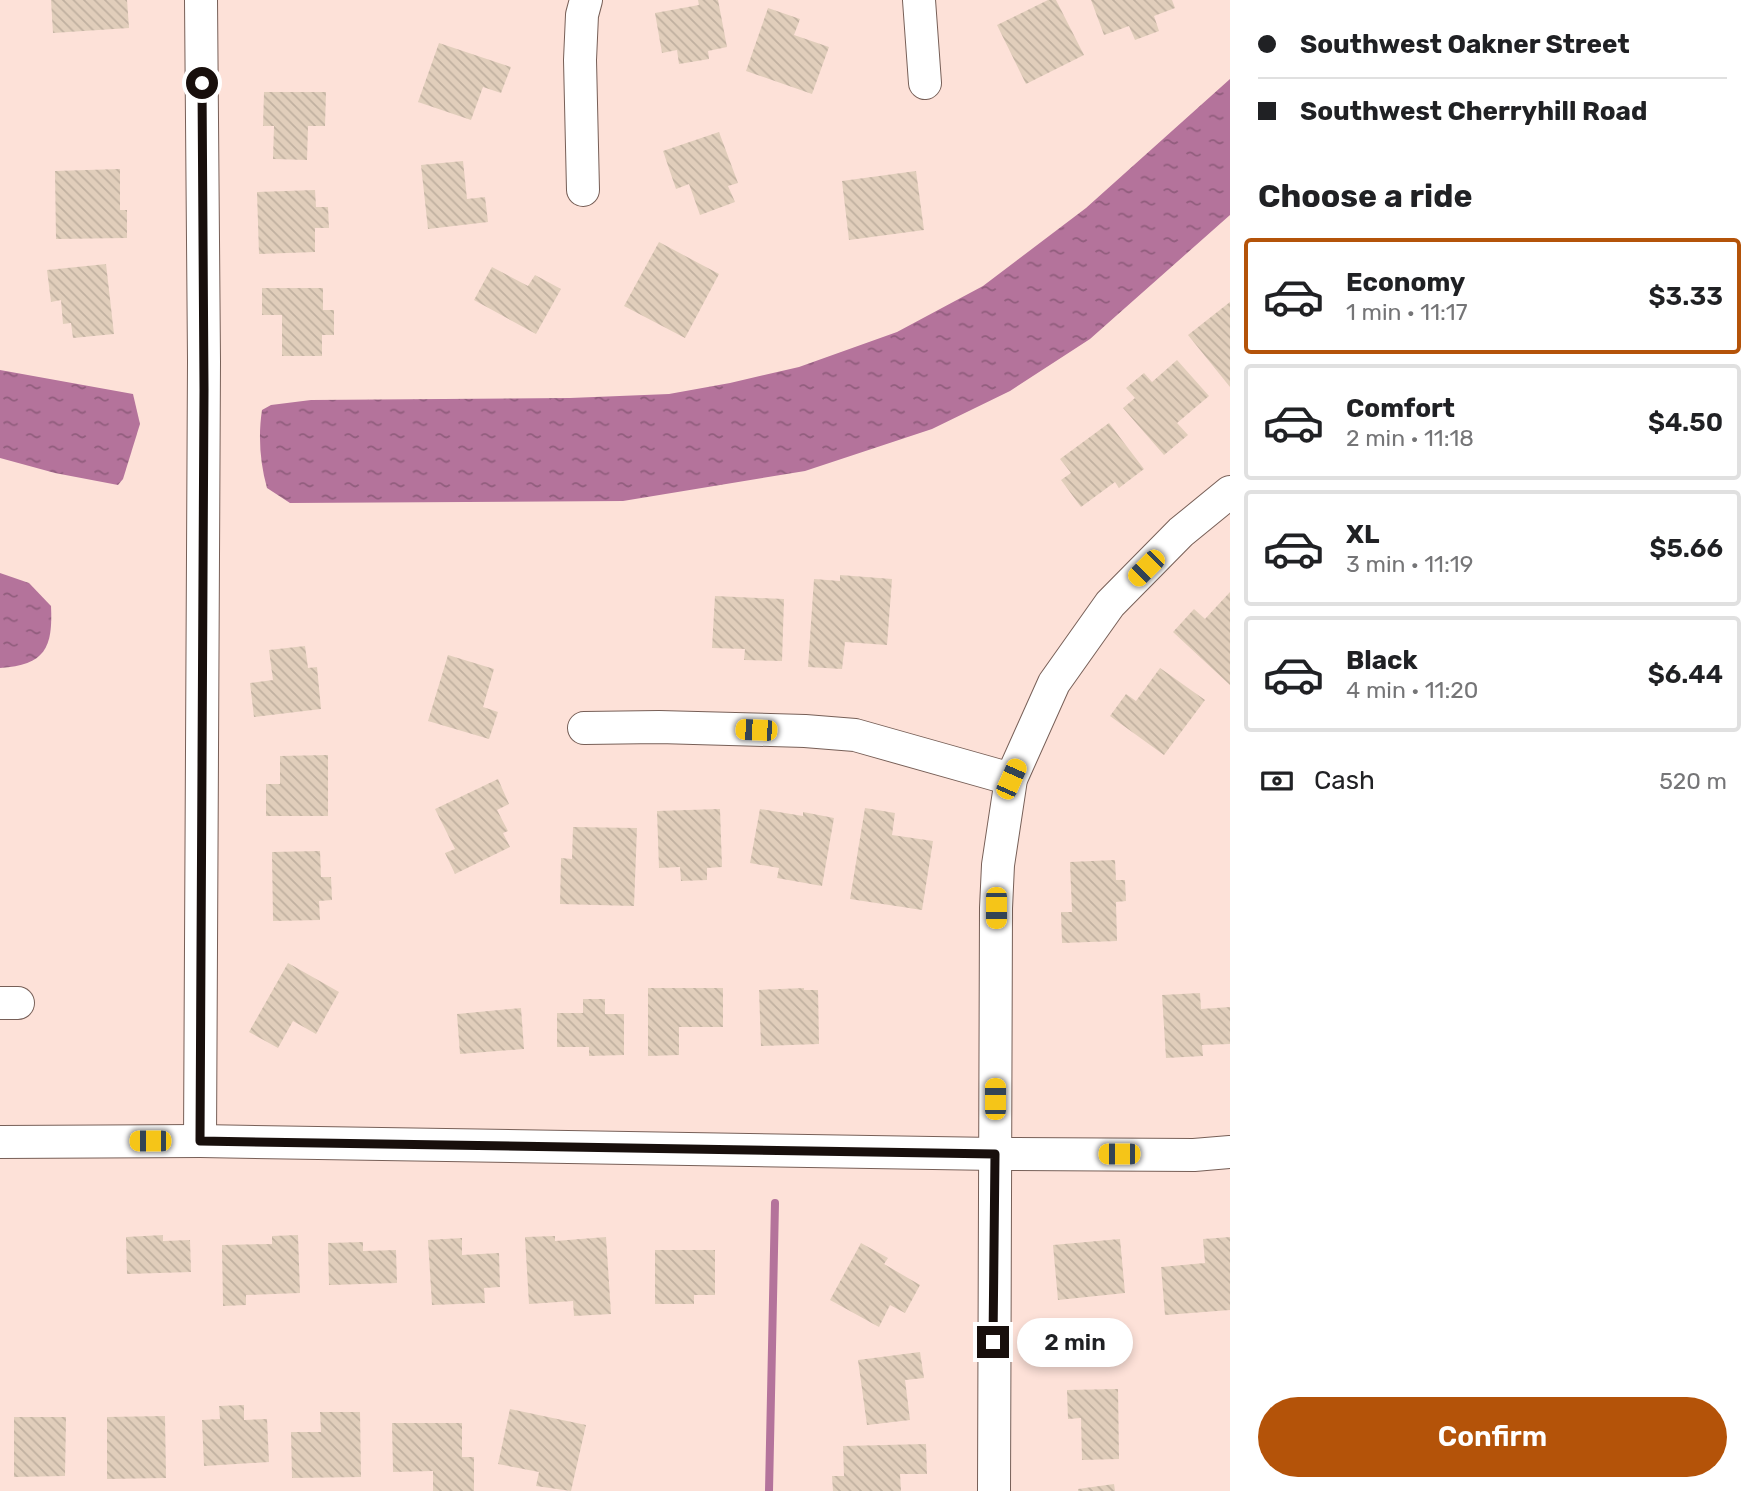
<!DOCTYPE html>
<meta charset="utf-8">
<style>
:root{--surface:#fff;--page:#f6f6f6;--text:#202124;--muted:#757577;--line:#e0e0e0;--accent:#b45309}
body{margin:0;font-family:Rubik,sans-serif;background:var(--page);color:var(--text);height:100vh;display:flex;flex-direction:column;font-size:26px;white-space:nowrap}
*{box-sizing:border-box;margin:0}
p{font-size:23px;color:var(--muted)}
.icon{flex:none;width:38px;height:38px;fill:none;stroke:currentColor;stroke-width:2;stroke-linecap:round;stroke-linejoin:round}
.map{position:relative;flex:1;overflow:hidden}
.details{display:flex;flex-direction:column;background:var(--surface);width:525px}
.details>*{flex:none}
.hud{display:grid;align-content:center;height:154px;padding:0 28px;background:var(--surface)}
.end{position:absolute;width:32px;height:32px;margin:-16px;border:9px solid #180f0c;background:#fff;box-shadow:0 0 0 4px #fff}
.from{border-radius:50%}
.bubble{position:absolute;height:49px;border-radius:24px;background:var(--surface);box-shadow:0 4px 10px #0003;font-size:23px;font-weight:600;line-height:49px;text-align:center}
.car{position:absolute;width:21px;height:42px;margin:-21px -10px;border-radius:9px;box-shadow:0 0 5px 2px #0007;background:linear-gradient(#f5c518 24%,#345 0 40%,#f5c518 0 76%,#345 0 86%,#f5c518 0)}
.hud b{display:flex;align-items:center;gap:24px;height:66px;font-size:26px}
.hud b+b{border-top:2px solid var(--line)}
.hud i{width:18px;height:18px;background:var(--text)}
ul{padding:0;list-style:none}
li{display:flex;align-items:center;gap:21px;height:116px;margin:0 14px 10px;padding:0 14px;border:4px solid var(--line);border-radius:7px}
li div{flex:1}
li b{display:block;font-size:26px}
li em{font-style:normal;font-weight:600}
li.active{border-color:var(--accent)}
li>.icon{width:63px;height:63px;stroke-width:1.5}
h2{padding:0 28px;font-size:32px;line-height:84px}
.pay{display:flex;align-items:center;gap:18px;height:77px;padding:0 28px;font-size:26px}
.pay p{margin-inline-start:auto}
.primary-button{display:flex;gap:14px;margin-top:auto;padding:14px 28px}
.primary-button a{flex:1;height:80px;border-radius:42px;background:var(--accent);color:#fff;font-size:28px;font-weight:600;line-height:80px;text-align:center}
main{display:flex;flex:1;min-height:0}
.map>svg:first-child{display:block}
.water{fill:url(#water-ripples)}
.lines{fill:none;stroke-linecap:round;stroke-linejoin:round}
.stream{stroke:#b4739b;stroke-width:8}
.building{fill:url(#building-back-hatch)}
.minor-casing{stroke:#775f57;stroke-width:34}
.minor{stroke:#fff;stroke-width:32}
.route{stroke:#180f0c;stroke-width:9}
</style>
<main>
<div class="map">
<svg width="1230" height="1491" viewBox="0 0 1230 1491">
<defs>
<pattern id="water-ripples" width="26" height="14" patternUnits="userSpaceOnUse" patternTransform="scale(1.75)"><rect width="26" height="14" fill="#b4739b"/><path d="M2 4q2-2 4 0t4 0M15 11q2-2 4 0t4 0" fill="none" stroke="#915d7d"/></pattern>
<pattern id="building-back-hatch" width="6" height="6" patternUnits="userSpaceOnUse" patternTransform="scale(1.75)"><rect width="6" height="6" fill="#e1cebb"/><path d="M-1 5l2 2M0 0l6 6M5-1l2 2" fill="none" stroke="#c0b0a0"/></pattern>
</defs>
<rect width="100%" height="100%" fill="#fde1d8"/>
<!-- water -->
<g class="water">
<path d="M1230 79V215L1090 339 1010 391 932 429 805 471 623 501 290 503 267 488C260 463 258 436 262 410L271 405 311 400 570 398 669 394 730 383 799 367 897 332 983 286 1086 208Z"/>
<polygon points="0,370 133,394 140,424 123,479 118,485 55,473 0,458"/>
<path d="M0 573 29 583 51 606C53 648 45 665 0 668Z"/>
</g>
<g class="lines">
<!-- stream -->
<polyline class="stream" points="769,1491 775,1203"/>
</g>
<!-- building -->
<g class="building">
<polygon points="51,0 127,0 129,28 53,33"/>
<polygon points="698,0 718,0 727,47 708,51 709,59 679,64 677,50 662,53 655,13 699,5"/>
<polygon points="1048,0 1056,0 1084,55 1026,84 997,25"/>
<polygon points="1091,0 1172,0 1175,8 1154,16 1159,31 1135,40 1129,26 1104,35"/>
<polygon points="768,8 800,19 794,35 829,47 812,94 746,71"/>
<polygon points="439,43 511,67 501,93 483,87 471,120 418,102"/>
<polygon points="264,92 326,92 325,126 308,126 307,160 273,159 274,126 263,126"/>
<polygon points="719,132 738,183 728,186 735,202 700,215 689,184 676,189 663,151"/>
<polygon points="463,161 467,199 485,197 488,222 428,229 421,165"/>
<polygon points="120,169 120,210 127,210 127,238 56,239 55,171"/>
<polygon points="916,171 924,230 849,240 842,181"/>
<polygon points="315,190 316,207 328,207 329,228 315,228 315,252 259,254 257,192"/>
<polygon points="659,242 719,274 685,338 624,306"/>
<polygon points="106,264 114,334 73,338 71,323 63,324 61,300 51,302 47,270"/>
<polygon points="492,267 528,286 535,275 561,289 536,334 474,300"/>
<polygon points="262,288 323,288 323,310 334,310 334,335 322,335 322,356 282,356 282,315 262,315"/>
<polygon points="1230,302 1230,387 1188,335"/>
<polygon points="1177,360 1209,396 1177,423 1188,435 1164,455 1123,408 1135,398 1126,388 1144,373 1152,382"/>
<polygon points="1109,423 1144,469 1119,488 1115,482 1081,507 1061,480 1071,473 1060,459"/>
<polygon points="840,575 892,579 887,645 845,642 842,669 808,667 814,579 840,581"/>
<polygon points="1230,592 1230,685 1173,632 1194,609 1205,619"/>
<polygon points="715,596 784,599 782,661 744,660 745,649 712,648"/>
<polygon points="305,646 308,668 317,667 321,709 254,717 250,683 273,680 269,650"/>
<polygon points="448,655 494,669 483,707 498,712 489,739 428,721"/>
<polygon points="1160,668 1205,700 1164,755 1110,716 1126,694 1136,701"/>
<polygon points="328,755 328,816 266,816 266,784 280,784 280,756"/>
<polygon points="498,779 509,804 497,810 508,831 503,833 510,847 455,874 445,853 455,849 435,809"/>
<polygon points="865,808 895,813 892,835 933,841 922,910 850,899"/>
<polygon points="720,809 722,867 707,868 707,880 681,881 680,867 659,868 657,811"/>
<polygon points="760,809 803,816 803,812 834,818 822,886 777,878 779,868 750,863"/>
<polygon points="573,827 637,828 634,906 560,904 561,858 572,859"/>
<polygon points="320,851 321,877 331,877 332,900 319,901 320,920 273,921 272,852"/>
<polygon points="1115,860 1116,880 1125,880 1126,901 1116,902 1117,941 1062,943 1061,912 1072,912 1070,862"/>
<polygon points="288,963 339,992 316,1034 293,1021 278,1048 249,1032"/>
<polygon points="648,988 723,988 723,1027 679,1027 679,1055 648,1056"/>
<polygon points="804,988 804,990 818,990 819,1044 761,1046 759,990"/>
<polygon points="1200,993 1201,1009 1230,1007 1230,1044 1202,1045 1203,1056 1166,1058 1162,995"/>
<polygon points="583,999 605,999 605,1014 624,1014 624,1055 589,1056 589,1047 557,1047 557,1013 583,1013"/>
<polygon points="521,1008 524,1049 460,1054 457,1014"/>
<polygon points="163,1235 163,1241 190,1240 191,1272 127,1274 126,1237"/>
<polygon points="298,1235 300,1293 246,1295 246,1305 223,1306 222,1245 272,1244 272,1236"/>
<polygon points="555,1236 555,1241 606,1237 611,1314 574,1316 573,1301 529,1304 525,1237"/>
<polygon points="1230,1237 1230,1310 1165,1315 1161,1267 1205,1263 1203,1239"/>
<polygon points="462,1238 462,1255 499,1253 500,1287 484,1288 485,1303 432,1305 428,1240"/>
<polygon points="1120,1239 1125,1293 1058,1300 1053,1245"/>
<polygon points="363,1242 363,1251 396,1250 397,1283 329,1285 328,1243"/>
<polygon points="861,1243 888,1258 884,1264 920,1285 905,1313 890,1305 879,1327 830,1300"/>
<polygon points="655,1250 715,1250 715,1295 694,1295 694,1304 655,1304"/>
<polygon points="920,1352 924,1378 905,1380 910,1420 867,1425 858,1360"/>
<polygon points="1118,1389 1119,1459 1082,1460 1081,1418 1068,1419 1067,1390"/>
<polygon points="244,1405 244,1420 267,1419 269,1462 204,1466 202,1420 220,1419 219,1406"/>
<polygon points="510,1409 586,1425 571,1491 536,1486 539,1472 498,1464"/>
<polygon points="320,1412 360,1412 361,1477 292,1478 291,1432 321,1432"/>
<polygon points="165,1416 166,1478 107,1479 107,1417"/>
<polygon points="14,1417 66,1417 65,1476 14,1477"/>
<polygon points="392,1423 462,1423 462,1457 474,1457 474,1491 433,1491 433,1471 393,1472"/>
<polygon points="926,1444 927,1474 900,1474 901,1491 833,1491 832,1476 844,1476 843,1446"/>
<polygon points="1114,1484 1115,1491 1078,1491 1078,1489"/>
</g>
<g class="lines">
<!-- minor casing -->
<g class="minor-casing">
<g id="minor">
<polyline points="919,0 925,83"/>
<polyline points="583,190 580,60 582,15 586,0"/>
<polyline points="584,728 659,727 805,731 855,735 1011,779"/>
<polyline points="0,1003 18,1003"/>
<polyline points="200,1141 204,361 201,0"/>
<polyline points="0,1142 200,1141 995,1154 1194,1155 1230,1152"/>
<polyline points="994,1491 996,908 998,865 1011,779 1054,683 1110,604 1181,532 1230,492"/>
</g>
</g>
<!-- minor -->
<use href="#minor" class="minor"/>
</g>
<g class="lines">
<!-- route -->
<polyline class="route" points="202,83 204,389 200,1141 995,1154 993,1342"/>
</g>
</svg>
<i class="end from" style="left:202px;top:83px"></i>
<i class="end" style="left:993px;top:1342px"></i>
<div class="bubble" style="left:1017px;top:1318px;width:116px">2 min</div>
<i class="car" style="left:1146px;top:568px;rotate:225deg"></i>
<i class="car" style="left:756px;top:730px;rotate:272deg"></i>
<i class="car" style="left:1011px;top:779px;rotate:24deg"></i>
<i class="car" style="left:996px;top:908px;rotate:180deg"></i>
<i class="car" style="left:995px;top:1099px;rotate:0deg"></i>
<i class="car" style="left:150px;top:1141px;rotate:270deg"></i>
<i class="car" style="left:1119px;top:1154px;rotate:270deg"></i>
</div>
<section class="details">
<div class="hud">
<b><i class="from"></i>Southwest Oakner Street</b>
<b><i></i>Southwest Cherryhill Road</b>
</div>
<h2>Choose a ride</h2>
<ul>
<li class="active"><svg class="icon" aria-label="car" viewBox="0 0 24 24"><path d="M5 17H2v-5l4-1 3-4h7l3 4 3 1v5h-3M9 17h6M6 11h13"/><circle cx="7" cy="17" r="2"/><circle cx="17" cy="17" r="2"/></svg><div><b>Economy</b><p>1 min · 11:17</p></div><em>$3.33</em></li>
<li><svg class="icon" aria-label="car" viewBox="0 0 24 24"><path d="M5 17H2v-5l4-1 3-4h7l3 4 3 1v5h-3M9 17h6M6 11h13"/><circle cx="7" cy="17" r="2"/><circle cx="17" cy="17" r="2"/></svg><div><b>Comfort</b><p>2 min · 11:18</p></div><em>$4.50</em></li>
<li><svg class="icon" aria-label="car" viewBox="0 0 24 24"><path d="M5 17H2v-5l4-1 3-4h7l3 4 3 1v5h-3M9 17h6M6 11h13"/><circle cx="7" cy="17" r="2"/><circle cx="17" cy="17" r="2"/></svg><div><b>XL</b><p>3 min · 11:19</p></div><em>$5.66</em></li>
<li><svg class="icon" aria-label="car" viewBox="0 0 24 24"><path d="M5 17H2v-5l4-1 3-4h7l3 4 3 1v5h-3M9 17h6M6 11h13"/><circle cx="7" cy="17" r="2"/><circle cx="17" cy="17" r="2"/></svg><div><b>Black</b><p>4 min · 11:20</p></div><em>$6.44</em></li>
</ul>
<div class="pay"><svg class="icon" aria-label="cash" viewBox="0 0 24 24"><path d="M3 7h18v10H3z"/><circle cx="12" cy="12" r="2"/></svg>Cash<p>520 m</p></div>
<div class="primary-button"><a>Confirm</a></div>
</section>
</main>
